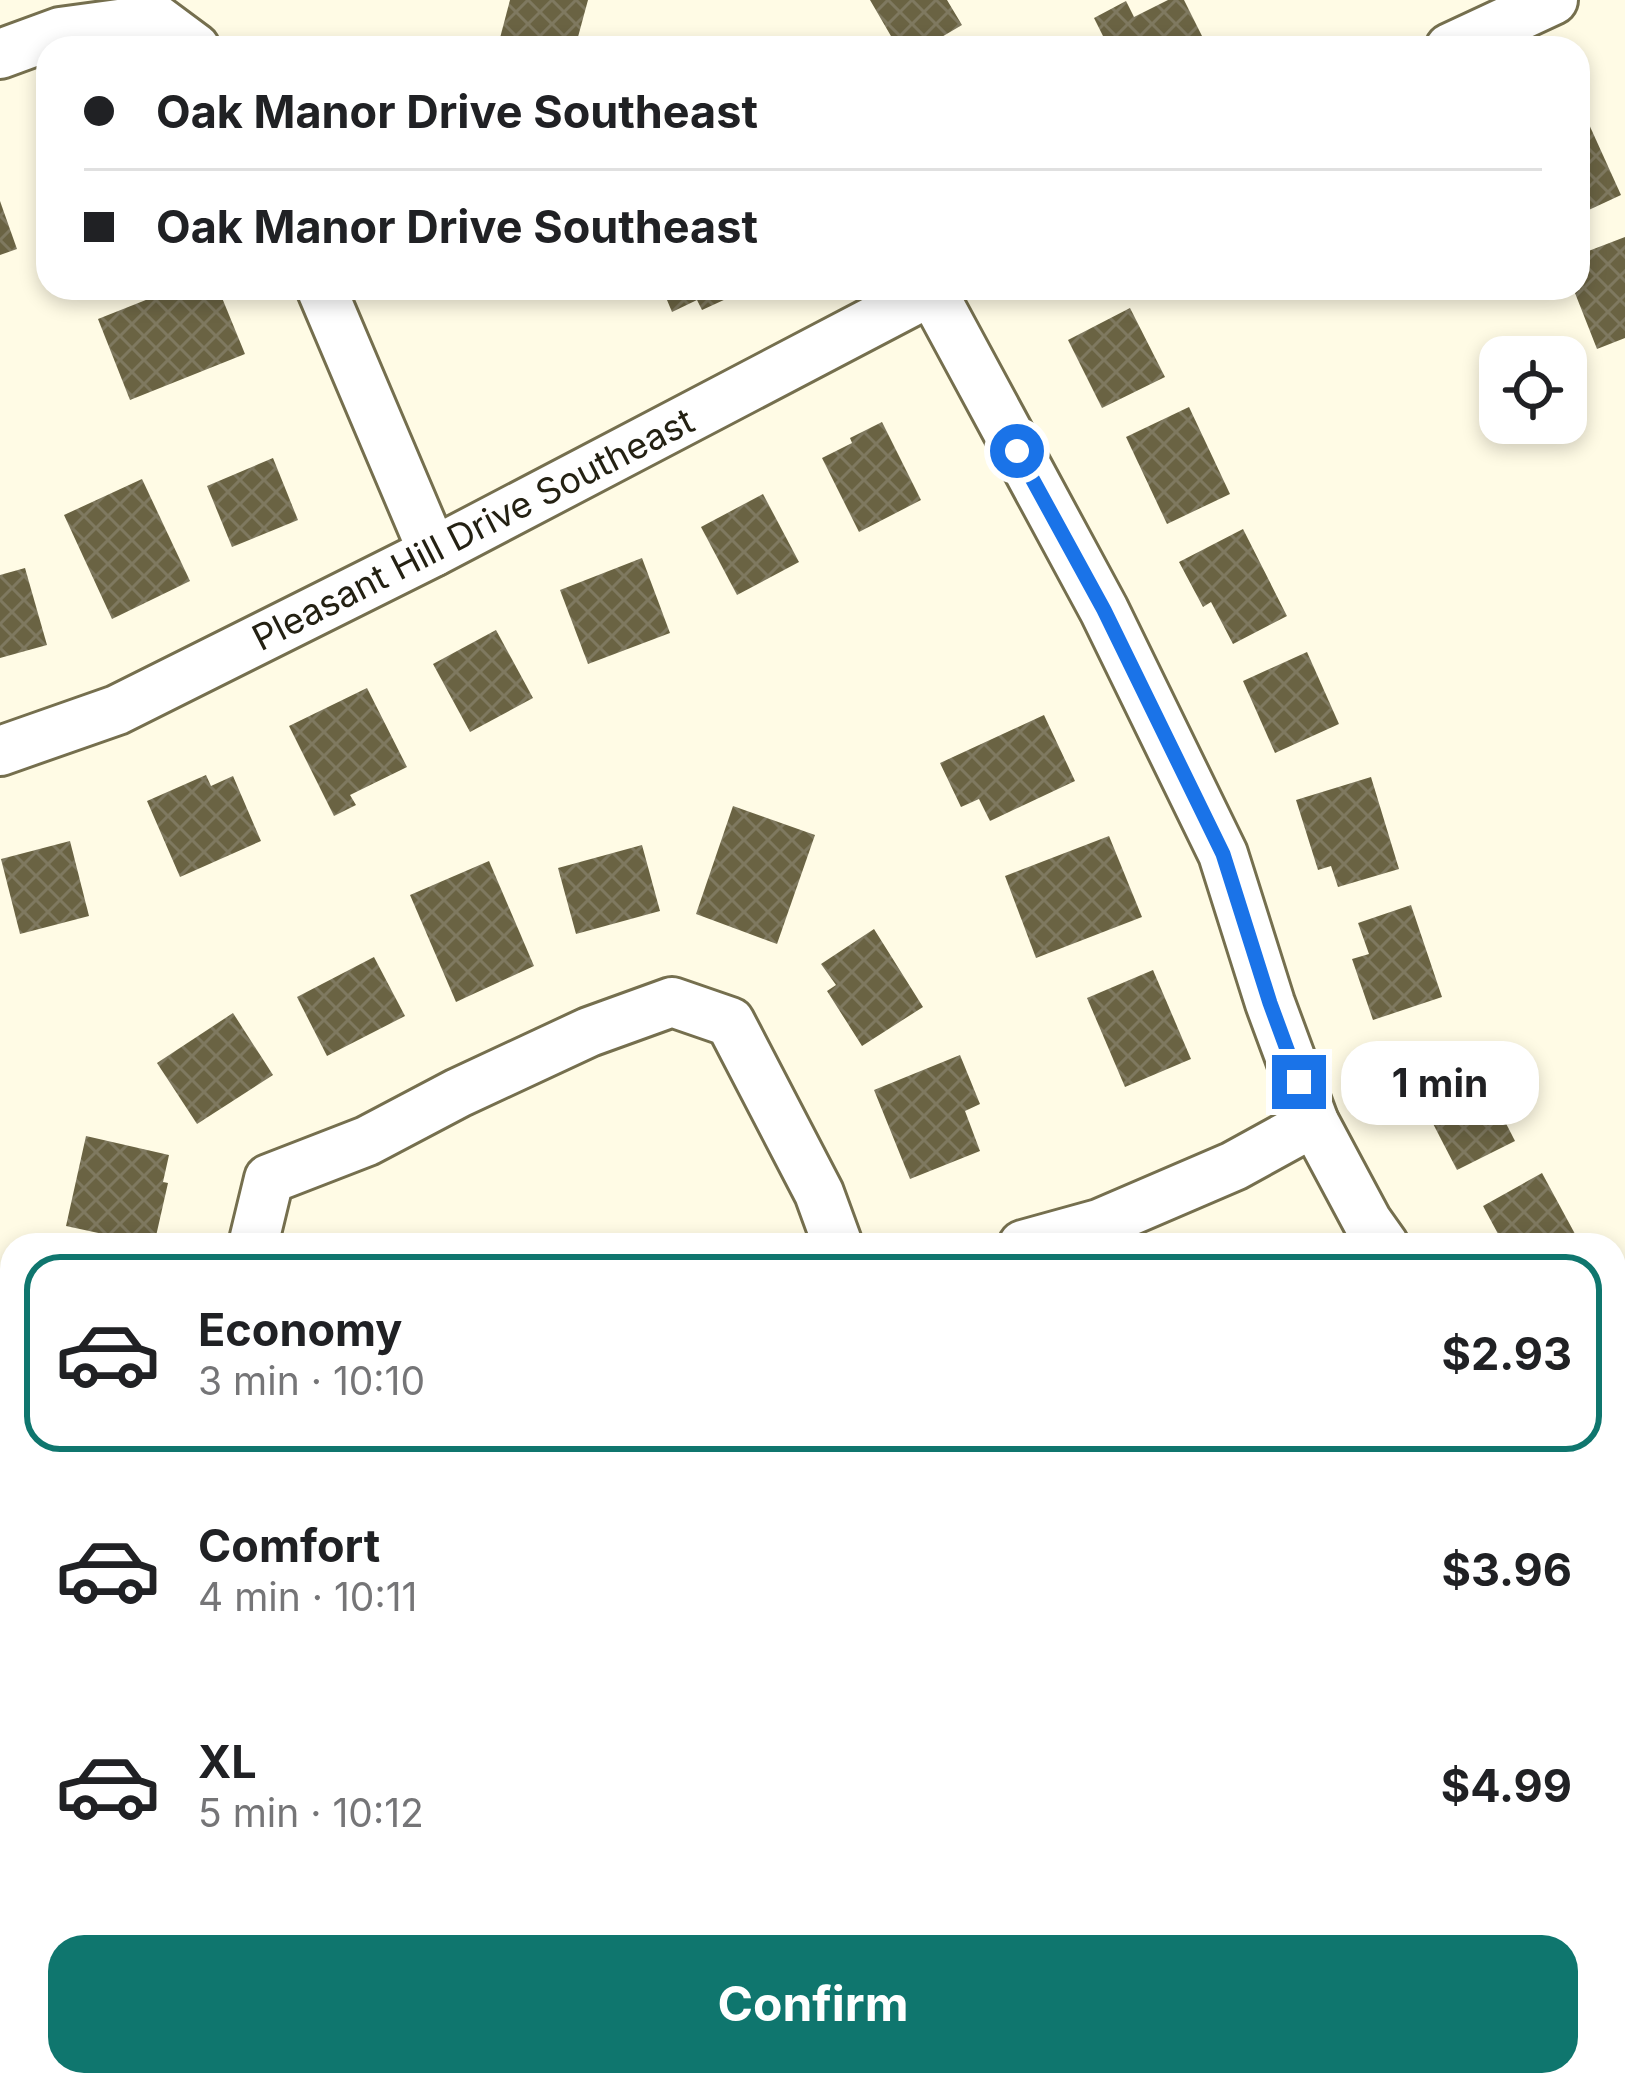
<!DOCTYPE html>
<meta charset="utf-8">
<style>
:root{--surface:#fff;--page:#f6f6f6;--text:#202124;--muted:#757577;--line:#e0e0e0;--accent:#0f766e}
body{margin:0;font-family:Inter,sans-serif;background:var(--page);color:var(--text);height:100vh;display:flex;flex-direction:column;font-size:45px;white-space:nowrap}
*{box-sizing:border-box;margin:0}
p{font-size:39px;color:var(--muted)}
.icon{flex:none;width:66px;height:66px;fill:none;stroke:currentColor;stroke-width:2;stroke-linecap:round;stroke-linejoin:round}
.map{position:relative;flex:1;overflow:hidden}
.panel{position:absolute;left:0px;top:1233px;width:1626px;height:864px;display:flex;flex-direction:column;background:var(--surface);border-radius:36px 36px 0 0;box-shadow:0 6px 18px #0003}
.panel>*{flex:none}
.hud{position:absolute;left:36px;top:36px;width:1554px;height:264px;border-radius:36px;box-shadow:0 6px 18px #0003;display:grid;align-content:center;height:264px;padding:0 48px;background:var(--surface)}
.buttons{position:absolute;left:1479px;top:336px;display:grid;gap:24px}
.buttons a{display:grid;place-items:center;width:108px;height:108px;border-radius:24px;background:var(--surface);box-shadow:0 6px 18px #0003;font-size:60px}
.end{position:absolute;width:54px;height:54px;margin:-27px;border:15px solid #1a73e8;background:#fff;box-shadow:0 0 0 6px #fff}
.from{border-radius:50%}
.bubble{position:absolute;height:84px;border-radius:36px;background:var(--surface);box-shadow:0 6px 18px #0003;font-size:39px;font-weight:700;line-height:84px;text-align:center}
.hud b{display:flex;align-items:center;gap:42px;height:114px;font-size:45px}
.hud b+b{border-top:3px solid var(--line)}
.hud i{width:30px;height:30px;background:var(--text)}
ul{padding:21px 0 0;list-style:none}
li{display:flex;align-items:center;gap:36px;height:198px;margin:0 24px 18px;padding:0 24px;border:6px solid transparent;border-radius:36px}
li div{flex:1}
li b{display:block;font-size:45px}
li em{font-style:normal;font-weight:700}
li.on{border-color:var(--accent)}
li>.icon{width:108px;height:108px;stroke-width:1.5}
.cta{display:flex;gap:24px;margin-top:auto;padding:24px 48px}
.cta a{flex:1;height:138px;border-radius:36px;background:var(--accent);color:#fff;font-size:48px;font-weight:700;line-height:138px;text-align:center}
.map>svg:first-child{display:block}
.building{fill:url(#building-cross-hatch)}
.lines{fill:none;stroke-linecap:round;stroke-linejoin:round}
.minor-casing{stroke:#756f4e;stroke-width:54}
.minor{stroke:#fff;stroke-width:48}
.route{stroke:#1a73e8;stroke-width:15}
.labels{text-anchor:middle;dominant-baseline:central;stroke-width:12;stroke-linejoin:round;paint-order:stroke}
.street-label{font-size:36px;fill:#242113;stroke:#fff}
</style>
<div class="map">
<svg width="1625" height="2097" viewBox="0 0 1625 2097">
<defs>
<pattern id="building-cross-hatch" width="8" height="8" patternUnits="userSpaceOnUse" patternTransform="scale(3)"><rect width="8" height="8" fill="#6a6343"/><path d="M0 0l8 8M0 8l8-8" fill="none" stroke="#7f7960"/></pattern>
</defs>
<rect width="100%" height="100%" fill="#fffbe5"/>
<!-- building -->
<g class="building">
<polygon points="510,0 588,0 575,48 538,48 500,38"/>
<polygon points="870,0 947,0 962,25 923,48 887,48 895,43"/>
<polygon points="1168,0 1184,0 1208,48 1109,48 1094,18 1126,1 1134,17"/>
<polygon points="1578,100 1621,195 1578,215"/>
<polygon points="0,201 17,249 0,255"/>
<polygon points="1625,237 1625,338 1597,349 1573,288 1578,288 1578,255"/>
<polygon points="176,288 218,288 245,354 130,400 98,319"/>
<polygon points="662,288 750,288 702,310 697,300 672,312"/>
<polygon points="1130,308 1165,377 1102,408 1068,340"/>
<polygon points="1189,407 1230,494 1167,524 1126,437"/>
<polygon points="882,422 921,500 859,532 822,458 852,443 850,438"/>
<polygon points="273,458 298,520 232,547 207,486"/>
<polygon points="142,479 190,581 112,619 64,515"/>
<polygon points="763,494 799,562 737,595 701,527"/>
<polygon points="1243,529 1287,616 1233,644 1211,602 1203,607 1179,562"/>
<polygon points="642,558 670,633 588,664 560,590"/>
<polygon points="25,568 47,645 0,658 0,575"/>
<polygon points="496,630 533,698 470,732 433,664"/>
<polygon points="1307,652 1339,724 1275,753 1243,681"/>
<polygon points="367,688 407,767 350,795 356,805 334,816 289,726"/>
<polygon points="1044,715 1075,781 990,821 979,799 961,807 940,763"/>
<polygon points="206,775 211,786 233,776 261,841 180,877 147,801"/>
<polygon points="1371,777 1399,869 1338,887 1331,866 1318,870 1296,800"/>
<polygon points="733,806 815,835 777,944 696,914"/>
<polygon points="1109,836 1142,917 1036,958 1005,876"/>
<polygon points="70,841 89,916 20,934 1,859"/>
<polygon points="642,845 660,911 576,934 558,868"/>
<polygon points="489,861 534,966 456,1002 410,895"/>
<polygon points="1411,905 1442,997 1373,1020 1352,959 1369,954 1358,923"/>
<polygon points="874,929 923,1007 862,1046 827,991 836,985 821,964"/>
<polygon points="374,957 405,1016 327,1056 297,997"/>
<polygon points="1153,970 1191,1059 1125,1087 1087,998"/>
<polygon points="233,1013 273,1075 197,1124 157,1063"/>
<polygon points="960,1055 980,1104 965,1111 980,1151 910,1179 874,1090"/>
<polygon points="1472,1057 1515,1141 1457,1170 1414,1087"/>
<polygon points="86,1136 169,1155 163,1182 168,1183 154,1245 66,1226"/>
<polygon points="1542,1173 1581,1245 1504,1245 1483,1206"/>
<polygon points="1625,1273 1625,1390 1614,1378 1614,1282"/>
<polygon points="1614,1632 1625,1646 1625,1671 1614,1680"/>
<polygon points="1614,1959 1625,1962 1625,2036 1615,2068"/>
<polygon points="834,2085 924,2085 920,2097 831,2097"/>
<polygon points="980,2085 1073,2085 1070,2097 976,2097"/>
</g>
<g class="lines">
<!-- minor casing -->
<g class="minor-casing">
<g id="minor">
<polyline points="1450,48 1553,0"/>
<polyline points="0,54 60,32 156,19 195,48"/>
<polyline points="321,288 433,552"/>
<polyline points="930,288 1104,610 1223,854 1270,1003 1314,1122 1367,1221 1384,1245"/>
<polyline points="0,751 117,710 433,552 937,288"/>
<polyline points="253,1245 269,1179 367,1141 458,1093 589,1032 672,1002 730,1022 819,1193 838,1245"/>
<polyline points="1023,1245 1099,1224 1234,1166 1314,1122"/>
<polyline points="1614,1496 1625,1505"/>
<polyline points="1394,2085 1430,2097"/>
</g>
</g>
<!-- minor -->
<use href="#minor" class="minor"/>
</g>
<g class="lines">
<!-- route -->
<polyline class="route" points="1017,451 1104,610 1223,854 1270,1003 1299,1082"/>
</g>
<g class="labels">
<!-- street labels -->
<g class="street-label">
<text transform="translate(473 529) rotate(-27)">Pleasant Hill Drive Southeast</text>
</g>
</g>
</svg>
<div class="buttons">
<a><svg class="icon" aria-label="locate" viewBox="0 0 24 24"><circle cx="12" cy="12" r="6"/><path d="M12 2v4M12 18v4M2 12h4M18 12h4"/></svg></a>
</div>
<i class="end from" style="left:1017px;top:451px"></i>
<i class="end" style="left:1299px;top:1082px"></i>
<div class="bubble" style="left:1341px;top:1041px;width:198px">1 min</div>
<div class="hud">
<b><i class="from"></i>Oak Manor Drive Southeast</b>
<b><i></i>Oak Manor Drive Southeast</b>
</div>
<section class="panel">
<ul>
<li class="on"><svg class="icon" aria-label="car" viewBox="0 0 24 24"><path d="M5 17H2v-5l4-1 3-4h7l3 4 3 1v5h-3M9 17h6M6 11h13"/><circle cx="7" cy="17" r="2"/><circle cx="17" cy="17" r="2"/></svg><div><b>Economy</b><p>3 min · 10:10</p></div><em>$2.93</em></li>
<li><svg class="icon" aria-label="car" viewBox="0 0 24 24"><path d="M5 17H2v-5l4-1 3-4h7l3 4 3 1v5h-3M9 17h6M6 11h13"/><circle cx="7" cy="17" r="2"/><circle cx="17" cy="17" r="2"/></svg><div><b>Comfort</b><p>4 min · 10:11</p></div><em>$3.96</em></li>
<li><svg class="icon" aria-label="car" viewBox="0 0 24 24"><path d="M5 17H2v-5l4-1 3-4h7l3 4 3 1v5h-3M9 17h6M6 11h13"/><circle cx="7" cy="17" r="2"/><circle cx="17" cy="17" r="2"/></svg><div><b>XL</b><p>5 min · 10:12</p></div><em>$4.99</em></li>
</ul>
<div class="cta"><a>Confirm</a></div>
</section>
</div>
